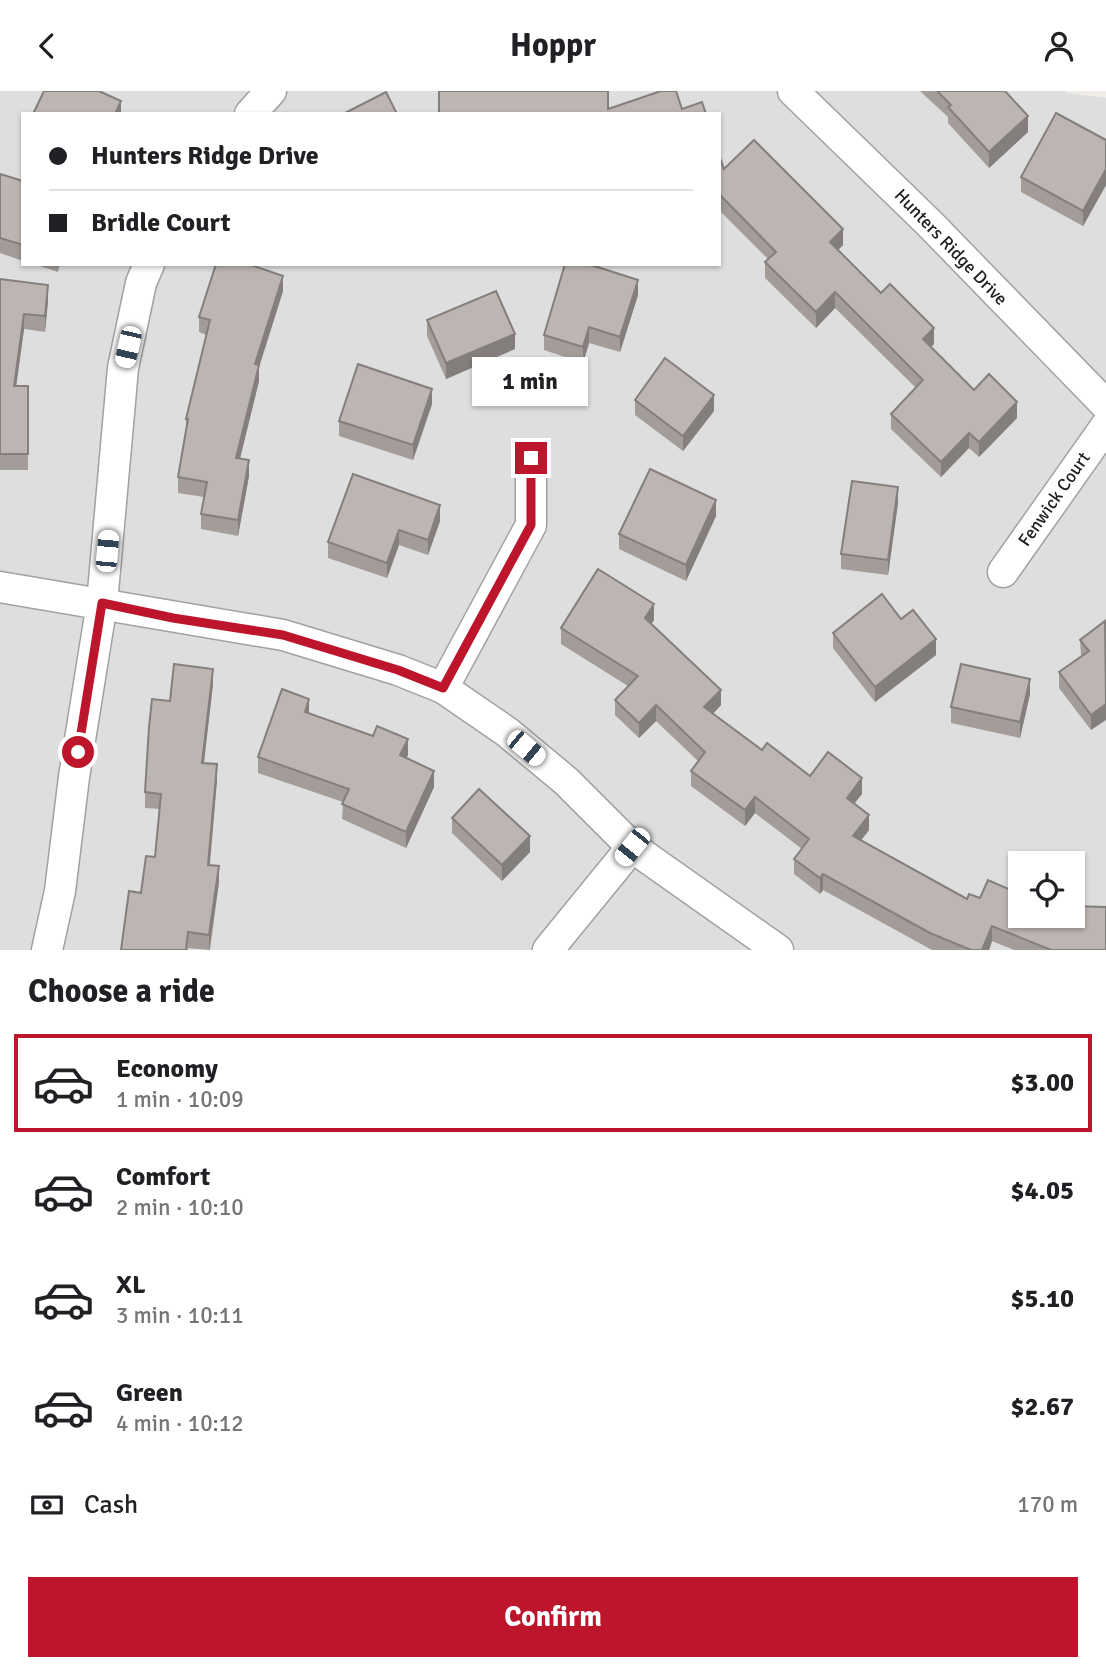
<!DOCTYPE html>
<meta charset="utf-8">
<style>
:root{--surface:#fff;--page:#f6f6f6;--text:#202124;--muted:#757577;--line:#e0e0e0;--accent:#bc152c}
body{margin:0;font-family:Signika,sans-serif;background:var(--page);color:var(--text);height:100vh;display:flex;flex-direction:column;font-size:26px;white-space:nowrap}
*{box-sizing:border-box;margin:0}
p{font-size:23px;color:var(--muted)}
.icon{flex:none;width:38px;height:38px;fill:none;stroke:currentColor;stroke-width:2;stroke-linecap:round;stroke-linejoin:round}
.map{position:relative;height:859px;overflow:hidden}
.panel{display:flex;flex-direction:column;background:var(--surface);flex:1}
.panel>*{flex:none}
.guide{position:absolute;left:21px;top:21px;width:700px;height:154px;border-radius:0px;box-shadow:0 2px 5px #0004;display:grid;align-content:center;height:154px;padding:0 28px;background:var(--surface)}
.controls{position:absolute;left:1008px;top:760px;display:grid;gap:14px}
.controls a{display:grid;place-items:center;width:77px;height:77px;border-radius:0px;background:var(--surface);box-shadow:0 2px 5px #0004;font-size:35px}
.end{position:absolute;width:32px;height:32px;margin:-16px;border:9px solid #bc152c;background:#fff;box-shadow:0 0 0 4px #fff}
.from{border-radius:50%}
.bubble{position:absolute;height:49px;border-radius:0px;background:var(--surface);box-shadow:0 2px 5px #0004;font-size:23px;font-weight:700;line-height:49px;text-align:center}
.car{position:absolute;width:21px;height:42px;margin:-21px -10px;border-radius:9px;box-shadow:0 0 5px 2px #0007;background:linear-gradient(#fff 24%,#345 0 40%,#fff 0 76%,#345 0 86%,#fff 0)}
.guide b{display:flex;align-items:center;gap:24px;height:66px;font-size:26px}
.guide b+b{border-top:2px solid var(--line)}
.guide i{width:18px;height:18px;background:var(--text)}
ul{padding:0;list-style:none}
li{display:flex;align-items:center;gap:21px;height:98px;margin:0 14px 10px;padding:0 14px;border:4px solid transparent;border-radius:0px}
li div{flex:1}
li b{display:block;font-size:26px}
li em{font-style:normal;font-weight:700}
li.on{border-color:var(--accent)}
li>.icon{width:63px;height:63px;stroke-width:1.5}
h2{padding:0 28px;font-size:32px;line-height:84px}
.pay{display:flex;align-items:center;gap:18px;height:77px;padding:0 28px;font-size:26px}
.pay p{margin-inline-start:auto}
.button{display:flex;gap:14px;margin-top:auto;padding:14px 28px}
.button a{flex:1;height:80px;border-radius:0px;background:var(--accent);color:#fff;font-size:28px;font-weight:700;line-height:80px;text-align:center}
header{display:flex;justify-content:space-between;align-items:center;height:91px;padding:0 28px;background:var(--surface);font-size:32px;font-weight:700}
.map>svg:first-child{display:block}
.residential{fill:#dedede;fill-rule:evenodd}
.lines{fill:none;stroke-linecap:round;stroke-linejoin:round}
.street-casing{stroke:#a1a1a1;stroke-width:33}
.street{stroke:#fff;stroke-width:30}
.wall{fill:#a39c98}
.shaded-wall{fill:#847f7c}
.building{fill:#bdb5b1;stroke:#847f7c;stroke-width:2}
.route{stroke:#bc152c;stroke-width:9}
.labels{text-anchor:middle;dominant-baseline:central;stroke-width:6;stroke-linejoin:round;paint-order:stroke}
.street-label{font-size:18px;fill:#202020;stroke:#fff}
</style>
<header><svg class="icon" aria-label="back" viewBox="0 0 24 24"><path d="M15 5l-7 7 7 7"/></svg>Hoppr<svg class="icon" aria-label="person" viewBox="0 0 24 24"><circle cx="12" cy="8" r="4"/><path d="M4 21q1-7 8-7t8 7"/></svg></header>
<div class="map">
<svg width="1106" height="859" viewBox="0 0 1106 859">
<rect width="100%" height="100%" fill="#f0ece8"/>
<!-- residential -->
<path class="residential" d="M0 0H1065L1067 2 1106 7V859H0ZM23 23H719V173H23ZM1020 772H1073V824H1020Z"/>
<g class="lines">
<!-- street casing -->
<g class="street-casing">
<g id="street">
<polyline points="793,0 930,133 1106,314"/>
<polyline points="250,23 271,0"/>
<polyline points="1003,481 1106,335"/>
<polyline points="0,496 283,544 398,579 443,597 507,641 566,690 632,756 778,859"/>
<polyline points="443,597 531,434 531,367"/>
<polyline points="47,859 60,800 74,686 102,512 123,277 141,192 149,173"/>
<polyline points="548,859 632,756"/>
</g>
</g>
<!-- street -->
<use href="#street" class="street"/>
</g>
<!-- wall -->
<g class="wall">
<polygon points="920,0 1005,0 1028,41 989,77 948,32 948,26"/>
<polygon points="1106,49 1106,94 1083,135 1021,101 1021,86"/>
<polygon points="719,64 724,78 843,154 838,159 934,253 931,256 974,299 1017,327 979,366 969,357 941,386 891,338 891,323 916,297 835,217 816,237 765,187 765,171 768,168 719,119"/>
<polygon points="0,83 23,90 23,170 0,162"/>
<polygon points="34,173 60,173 58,181"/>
<polygon points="0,188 48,210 45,241 24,238 16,295 28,295 28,379 0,379"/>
<polygon points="283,200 259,276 259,290 240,368 249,385 238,445 201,438 201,423 204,406 178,402 178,386 186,339 186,328 206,244 199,241 199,226"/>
<polygon points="638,204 620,261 589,252 583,272 544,259 544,244"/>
<polygon points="427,229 515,258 446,288 427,245"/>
<polygon points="635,309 714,320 683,360 635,324"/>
<polygon points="432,313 413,369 339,345 339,330"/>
<polygon points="898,412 888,484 841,478 841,463"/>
<polygon points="716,425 686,490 619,458 619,443"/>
<polygon points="440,430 428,464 399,454 387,487 328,467 328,451"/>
<polygon points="901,528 936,564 875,611 833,557 833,542"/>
<polygon points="654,529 651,533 721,614 713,623 762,659 810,685 862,703 854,712 869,739 861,749 967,808 1106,859 1014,859 992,850 989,859 932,859 823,799 820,803 794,783 794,768 802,758 755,722 745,735 691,695 691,680 698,670 656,630 639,647 615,624 615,609 628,595 561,553 561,537"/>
<polygon points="1106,531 1091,639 1059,597 1059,581 1081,565 1080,549"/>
<polygon points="213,593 204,672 217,689 210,774 219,791 210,859 188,857 188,859 121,859 141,802 155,766 160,718 145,717 145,701 170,610"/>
<polygon points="1030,603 1020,647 951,632 951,616"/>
<polygon points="309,622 408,664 406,667 434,696 406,757 342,728 343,711 258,682 258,666"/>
<polygon points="452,727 530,761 502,790 452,742"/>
</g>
<!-- shaded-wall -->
<g class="shaded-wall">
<polygon points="121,10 121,23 115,23"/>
<polygon points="1028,25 1028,41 989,77 989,61"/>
<polygon points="1106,78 1106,94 1083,135 1083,120"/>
<polygon points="843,138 843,154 830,167 830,151"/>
<polygon points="283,185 283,200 259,276 259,290 236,383 236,367 255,273"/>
<polygon points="638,189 638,204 620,261 620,246"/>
<polygon points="48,194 48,210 45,241 45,225"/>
<polygon points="835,201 835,217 816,237 816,221"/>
<polygon points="24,223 24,238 14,311 14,295"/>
<polygon points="589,236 589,252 583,272 583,256"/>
<polygon points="934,237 934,253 923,264 923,248"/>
<polygon points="515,243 515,258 446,288 446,272"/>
<polygon points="432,298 432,313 413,369 413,354"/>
<polygon points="714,304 714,320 683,360 683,345"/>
<polygon points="1017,311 1017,327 979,366 979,351"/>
<polygon points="969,342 969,357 941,386 941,371"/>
<polygon points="249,369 249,385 238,445 238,429"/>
<polygon points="898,396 898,412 888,484 888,469"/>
<polygon points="716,409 716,425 686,490 686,474"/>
<polygon points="440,414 440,430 428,464 428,449"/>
<polygon points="399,439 399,454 387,487 387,472"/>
<polygon points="654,513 654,529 645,543 645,527"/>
<polygon points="936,548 936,564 875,611 875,596"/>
<polygon points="213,578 213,593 202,687 202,672"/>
<polygon points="1030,588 1030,603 1020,647 1020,631"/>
<polygon points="721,599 721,614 704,632 704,616"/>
<polygon points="309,608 309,623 305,621"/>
<polygon points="1106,613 1106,629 1091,639 1091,624"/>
<polygon points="656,614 656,630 639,647 639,632"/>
<polygon points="408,648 408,664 400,680 400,664"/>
<polygon points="217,673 217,689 208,789 208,774"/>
<polygon points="434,680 434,696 406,757 406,741"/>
<polygon points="862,687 862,703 847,722 847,707"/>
<polygon points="755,706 755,722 745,735 745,719"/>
<polygon points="869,724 869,739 853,760 853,745"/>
<polygon points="530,745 530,761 502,790 502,774"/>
<polygon points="219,775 219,791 209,859 209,844"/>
<polygon points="823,783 823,799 820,803 820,787"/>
<polygon points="992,835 992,850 989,859 982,859"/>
</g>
<!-- building -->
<g class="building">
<polygon points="44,0 99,0 121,10 115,23 33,23"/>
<polygon points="439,0 608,0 608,18 661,0 676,0 682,18 702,11 706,23 439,23"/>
<polygon points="937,0 1005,0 1028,25 989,61 948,16 951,14"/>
<polygon points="386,1 397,23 343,23"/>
<polygon points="1056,22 1106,49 1106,78 1083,120 1021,86"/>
<polygon points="754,49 843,138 830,151 881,202 890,193 934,237 923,248 974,299 989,283 1017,311 979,351 969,342 941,371 891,323 923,289 835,201 816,221 765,171 776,161 719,103 719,64 724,78"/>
<polygon points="0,83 23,90 23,154 0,147"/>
<polygon points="216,173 248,173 283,185 255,273 259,274 236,367 249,369 238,429 201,423 207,391 178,386 188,328 186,328 210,229 199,226"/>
<polygon points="565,173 588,173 638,189 620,246 589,236 583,256 544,244"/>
<polygon points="0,188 48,194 45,225 24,223 14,295 28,295 28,363 0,363"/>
<polygon points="496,200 515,243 446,272 427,229"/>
<polygon points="665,267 714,304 683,345 635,309"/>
<polygon points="358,273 432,298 413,354 339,330"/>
<polygon points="650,378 716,409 686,474 619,443"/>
<polygon points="353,383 440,414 428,449 399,439 387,472 328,451"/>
<polygon points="852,390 898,396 888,469 841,463"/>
<polygon points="598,478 654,513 645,527 721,599 704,616 762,659 767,652 810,685 828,661 862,687 847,707 869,724 853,745 967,808 969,803 980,807 988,789 1020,803 1020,824 1073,824 1073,815 1106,816 1106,859 1051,859 992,835 982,859 971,859 930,842 823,783 820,787 794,768 809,748 755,706 745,719 691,680 705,661 656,614 639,632 615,609 638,585 561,537"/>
<polygon points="882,503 901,528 913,519 936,548 875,596 833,542"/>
<polygon points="1105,530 1106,613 1091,624 1059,581 1089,560 1080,549"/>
<polygon points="174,573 213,578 202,672 217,673 208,774 219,775 209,844 188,841 186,859 121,859 129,800 141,802 146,765 155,766 161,703 145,701 149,636 152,608 170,610"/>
<polygon points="961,573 1030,588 1020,631 951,616"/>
<polygon points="282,598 309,608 305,621 373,645 377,635 408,648 400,664 434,680 406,741 342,713 349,698 258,666"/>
<polygon points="479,698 530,745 502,774 452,727"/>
</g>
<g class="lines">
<!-- route -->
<polyline class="route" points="78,661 102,512 173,527 283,544 398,579 443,597 531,434 531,367"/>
</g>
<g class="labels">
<!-- street labels -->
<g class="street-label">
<text transform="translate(951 156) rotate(46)">Hunters Ridge Drive</text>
<text transform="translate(1054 408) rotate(-55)">Fenwick Court</text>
</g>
</g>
</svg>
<div class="controls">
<a><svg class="icon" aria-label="locate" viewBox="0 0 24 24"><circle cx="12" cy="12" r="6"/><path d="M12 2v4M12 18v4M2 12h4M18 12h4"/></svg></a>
</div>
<i class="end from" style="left:78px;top:661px"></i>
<i class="end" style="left:531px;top:367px"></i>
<div class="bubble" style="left:472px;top:266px;width:116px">1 min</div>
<i class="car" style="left:128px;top:256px;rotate:193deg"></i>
<i class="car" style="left:107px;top:460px;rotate:5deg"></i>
<i class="car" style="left:526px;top:657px;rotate:130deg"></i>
<i class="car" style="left:632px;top:756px;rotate:219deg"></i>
<div class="guide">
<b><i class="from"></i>Hunters Ridge Drive</b>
<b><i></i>Bridle Court</b>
</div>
</div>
<section class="panel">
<h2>Choose a ride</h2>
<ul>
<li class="on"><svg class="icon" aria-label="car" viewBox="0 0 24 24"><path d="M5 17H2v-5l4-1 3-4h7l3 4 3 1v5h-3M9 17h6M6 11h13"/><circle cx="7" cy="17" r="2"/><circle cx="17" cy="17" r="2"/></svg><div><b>Economy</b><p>1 min · 10:09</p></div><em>$3.00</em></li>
<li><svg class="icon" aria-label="car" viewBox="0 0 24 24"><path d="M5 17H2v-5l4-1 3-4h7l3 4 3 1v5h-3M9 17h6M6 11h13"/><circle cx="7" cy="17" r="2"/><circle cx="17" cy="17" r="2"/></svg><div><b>Comfort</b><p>2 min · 10:10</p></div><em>$4.05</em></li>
<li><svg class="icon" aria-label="car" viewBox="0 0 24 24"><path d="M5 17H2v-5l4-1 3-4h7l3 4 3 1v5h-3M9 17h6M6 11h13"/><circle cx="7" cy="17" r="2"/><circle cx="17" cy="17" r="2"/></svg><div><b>XL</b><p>3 min · 10:11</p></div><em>$5.10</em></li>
<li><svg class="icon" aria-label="car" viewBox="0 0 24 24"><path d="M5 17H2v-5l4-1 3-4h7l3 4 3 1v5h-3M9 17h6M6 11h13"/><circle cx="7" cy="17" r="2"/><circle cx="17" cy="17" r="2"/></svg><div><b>Green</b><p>4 min · 10:12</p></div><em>$2.67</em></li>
</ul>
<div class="pay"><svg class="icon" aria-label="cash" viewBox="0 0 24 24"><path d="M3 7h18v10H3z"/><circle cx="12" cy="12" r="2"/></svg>Cash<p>170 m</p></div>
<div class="button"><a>Confirm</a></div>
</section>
